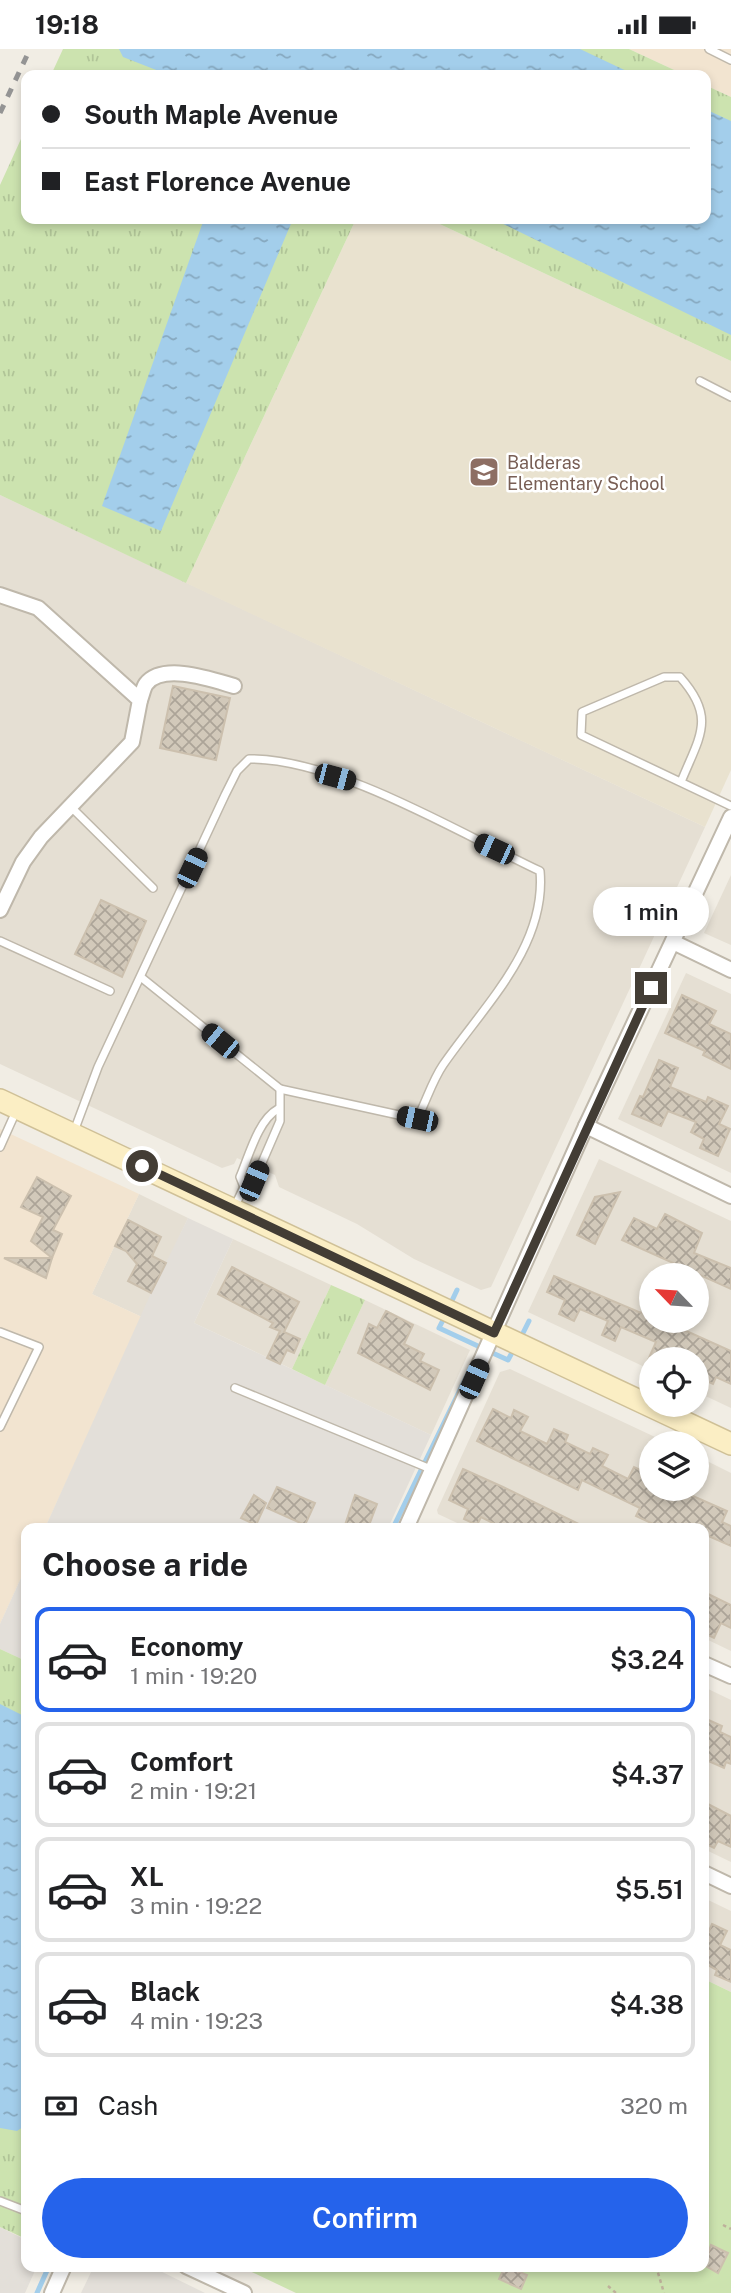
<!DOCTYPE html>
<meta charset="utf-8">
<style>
:root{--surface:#fff;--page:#f2f2f2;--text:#202124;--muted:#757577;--line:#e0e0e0;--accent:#2563eb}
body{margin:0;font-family:"Public Sans",sans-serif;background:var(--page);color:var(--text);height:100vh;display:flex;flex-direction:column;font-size:26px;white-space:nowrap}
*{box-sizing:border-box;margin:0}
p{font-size:23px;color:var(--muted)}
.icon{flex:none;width:38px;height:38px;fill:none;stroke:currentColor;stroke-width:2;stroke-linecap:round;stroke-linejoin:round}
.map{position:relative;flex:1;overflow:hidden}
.drawer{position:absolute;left:21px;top:1474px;width:688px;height:749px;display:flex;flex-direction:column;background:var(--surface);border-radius:14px;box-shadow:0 4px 10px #0003}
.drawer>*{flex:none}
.top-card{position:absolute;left:21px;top:21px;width:690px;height:154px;border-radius:14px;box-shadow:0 4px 10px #0003;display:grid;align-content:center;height:154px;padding:0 21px;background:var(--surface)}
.needle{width:46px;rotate:295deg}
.tools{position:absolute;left:639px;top:1214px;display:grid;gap:14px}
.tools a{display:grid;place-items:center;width:70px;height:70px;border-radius:50%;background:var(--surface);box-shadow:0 4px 10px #0003;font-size:35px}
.end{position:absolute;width:32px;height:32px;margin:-16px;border:9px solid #433d35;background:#fff;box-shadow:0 0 0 4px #fff}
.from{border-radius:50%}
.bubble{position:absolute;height:49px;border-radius:24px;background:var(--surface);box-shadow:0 4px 10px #0003;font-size:23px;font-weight:600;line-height:49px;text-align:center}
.car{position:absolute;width:21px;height:42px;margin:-21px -10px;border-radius:9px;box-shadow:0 0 5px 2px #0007;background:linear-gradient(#222 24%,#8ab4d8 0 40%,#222 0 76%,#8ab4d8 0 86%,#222 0)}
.top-card b{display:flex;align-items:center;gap:24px;height:66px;font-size:26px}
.top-card b+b{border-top:2px solid var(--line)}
.top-card i{width:18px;height:18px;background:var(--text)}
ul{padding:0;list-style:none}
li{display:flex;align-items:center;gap:21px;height:105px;margin:0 14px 10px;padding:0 7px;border:4px solid var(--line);border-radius:14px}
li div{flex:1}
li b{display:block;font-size:26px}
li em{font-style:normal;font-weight:600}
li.active{border-color:var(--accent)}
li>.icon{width:63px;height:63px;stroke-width:1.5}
h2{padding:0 21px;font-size:32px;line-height:84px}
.pay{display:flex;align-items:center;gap:18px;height:77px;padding:0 21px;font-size:26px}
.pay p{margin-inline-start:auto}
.primary-button{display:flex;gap:14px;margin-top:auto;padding:14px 21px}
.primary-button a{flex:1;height:80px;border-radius:42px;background:var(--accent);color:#fff;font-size:28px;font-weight:600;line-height:80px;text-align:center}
.status{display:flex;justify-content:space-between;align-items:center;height:49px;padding:0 35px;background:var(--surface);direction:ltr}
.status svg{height:19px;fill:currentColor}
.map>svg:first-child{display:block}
.residential{fill:#e5dfd3;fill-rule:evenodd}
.commercial{fill:#f2e4d0}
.industrial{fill:#e3dfd9}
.education{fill:#e9e2cf}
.grass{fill:url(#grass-tufts)}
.park{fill:#cce3af}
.water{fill:url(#water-ripples)}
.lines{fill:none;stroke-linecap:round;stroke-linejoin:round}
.stream{stroke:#a3ceeb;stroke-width:5}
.building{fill:url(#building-cross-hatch);stroke:#ccc0ae;stroke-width:2}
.service-casing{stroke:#bfb8ab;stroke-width:10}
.minor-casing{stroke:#bfb8ab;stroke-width:18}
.secondary-casing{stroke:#cfc097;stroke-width:24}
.path{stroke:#bdb09a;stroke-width:2.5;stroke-dasharray:3.5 3.5;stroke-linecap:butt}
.service{stroke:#fff;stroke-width:7}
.minor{stroke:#fff;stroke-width:14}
.secondary{stroke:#fbeec4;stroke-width:21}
.rail{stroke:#949494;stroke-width:5;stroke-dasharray:9 9;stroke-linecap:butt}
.route{stroke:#433d35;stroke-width:9}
.labels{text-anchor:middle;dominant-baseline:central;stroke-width:5;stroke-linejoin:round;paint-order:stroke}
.education-label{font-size:18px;fill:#785e54;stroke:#fff;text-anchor:start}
</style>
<div class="status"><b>19:18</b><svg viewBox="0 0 49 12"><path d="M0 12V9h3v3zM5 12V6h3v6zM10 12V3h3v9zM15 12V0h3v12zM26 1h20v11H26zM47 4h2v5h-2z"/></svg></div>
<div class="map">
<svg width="731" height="2244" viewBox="0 0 731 2244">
<defs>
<pattern id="grass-tufts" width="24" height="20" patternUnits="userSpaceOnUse" patternTransform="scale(1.75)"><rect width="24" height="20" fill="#cce3af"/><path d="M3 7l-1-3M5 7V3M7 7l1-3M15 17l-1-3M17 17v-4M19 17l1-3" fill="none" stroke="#b0c497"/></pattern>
<pattern id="water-ripples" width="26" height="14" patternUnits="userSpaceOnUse" patternTransform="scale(1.75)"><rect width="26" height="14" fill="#a3ceeb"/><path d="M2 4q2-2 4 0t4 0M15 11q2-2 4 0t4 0" fill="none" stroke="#86a8bf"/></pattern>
<pattern id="building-cross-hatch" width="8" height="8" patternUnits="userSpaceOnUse" patternTransform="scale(1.75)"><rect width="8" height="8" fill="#d2c9ba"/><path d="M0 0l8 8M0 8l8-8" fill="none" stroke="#aca498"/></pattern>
</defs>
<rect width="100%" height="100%" fill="#f1ede4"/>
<!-- residential -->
<g class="residential">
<polygon points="0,446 705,778 491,1238 481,1241 414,1210 357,1175 279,1138 275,1126 237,1109 234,1115 222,1119 0,1015"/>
<polygon points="731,826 731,896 704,884"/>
<polygon points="686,924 731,945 731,1124 618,1070"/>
<path d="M599 1110 731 1172V1359L697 1343 696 1311H651V1321L528 1263ZM651 1227H696V1272H651Z"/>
<polygon points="139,1145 188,1169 142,1268 92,1245"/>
<polygon points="233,1190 331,1236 292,1320 194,1274"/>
<polygon points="365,1251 470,1301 431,1386 325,1336"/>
<polygon points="510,1320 670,1395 651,1395 651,1440 696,1440 697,1407 731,1424 731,1602 704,1589 704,1479 468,1479 438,1465 437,1461 500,1323"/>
<polygon points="704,1638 731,1651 731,1813 704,1800"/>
<polygon points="704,1849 731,1862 731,1943 704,1930"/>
</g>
<!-- commercial -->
<g class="commercial">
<polygon points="629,0 731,0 731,48 705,36 705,26 685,26"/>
<polygon points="0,1080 139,1145 92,1245 142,1268 45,1479 26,1479 26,1518 0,1575"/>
</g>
<!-- industrial -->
<g class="industrial">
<polygon points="188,1169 233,1190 194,1274 431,1386 388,1479 45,1479 151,1244"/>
<polygon points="26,1518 26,1612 0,1600 0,1575"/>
<polygon points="0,2178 26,2191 26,2217 37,2217 25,2244 0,2244"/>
<polygon points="94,2217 150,2217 205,2244 81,2244"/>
</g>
<!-- education -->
<polygon class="education" points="356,170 429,170 731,312 731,721 705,778 186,534"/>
<!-- grass -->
<g class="grass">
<polygon points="63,0 629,0 685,26 51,26"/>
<polygon points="705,36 731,48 731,312 429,170 705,170"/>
<polygon points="26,79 26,170 356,170 186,534 0,446 0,136"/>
<polygon points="331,1236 365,1251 325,1336 292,1320"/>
<polygon points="0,1600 26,1612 26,2190 0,2178"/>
</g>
<!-- park -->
<polygon class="park" points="704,1930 731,1943 731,2244 296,2244 239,2217 704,2217"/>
<!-- water -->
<g class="water">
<polygon points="119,0 580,0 635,26 169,26 123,8"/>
<polygon points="705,60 731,72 731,286 493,170 705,170"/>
<polygon points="204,170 293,170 161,482 102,457"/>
<polygon points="0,1655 26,1668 26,2076 17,2082 0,2079"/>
</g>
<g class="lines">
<!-- stream -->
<g class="stream">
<polyline points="449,1258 457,1241"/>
<polyline points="445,1267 439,1279 480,1298 478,1303"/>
<polyline points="520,1290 529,1272"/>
<polyline points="486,1301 508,1311 515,1298"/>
<polyline points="393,1479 471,1318"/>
<polyline points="37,2244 49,2217"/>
</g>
</g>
<!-- building -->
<g class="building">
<polygon points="173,637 230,649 216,711 160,699"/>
<polygon points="101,851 146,872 122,928 75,905"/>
<polygon points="682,946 716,962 709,975 731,985 731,1020 703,1006 705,1002 665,984"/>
<polygon points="659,1011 678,1019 670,1038 706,1053 708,1048 728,1057 719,1075 730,1080 718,1107 700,1099 704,1090 691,1083 696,1073 668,1062 661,1077 632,1065 640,1047 643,1048"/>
<polygon points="37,1128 71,1147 53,1181 62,1185 52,1209 31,1192 43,1168 21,1158"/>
<polygon points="620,1143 595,1195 577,1186 595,1148"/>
<polygon points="665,1165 702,1184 694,1204 731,1219 731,1240 622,1191 634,1169 657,1180"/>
<polygon points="128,1171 161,1188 152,1207 166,1214 151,1244 128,1232 137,1215 126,1202 115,1197"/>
<polygon points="4,1209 52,1209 46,1229"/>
<polygon points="232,1218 299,1253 284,1283 300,1290 294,1304 287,1301 280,1315 267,1309 280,1282 270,1278 273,1274 218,1245"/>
<polygon points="554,1227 641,1264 651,1240 651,1272 676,1272 686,1276 684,1281 731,1302 731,1335 716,1328 713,1335 698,1328 702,1319 696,1316 696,1311 648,1311 656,1293 621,1278 615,1292 602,1286 608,1272 580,1260 574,1272 559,1265 565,1251 547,1243"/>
<polygon points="386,1262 413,1276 404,1295 424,1305 420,1312 439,1321 430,1341 358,1304 369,1275 377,1279"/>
<polygon points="493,1360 511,1369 514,1361 528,1368 520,1382 547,1395 554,1380 568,1386 565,1393 590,1405 593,1399 608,1406 602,1417 628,1430 634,1418 651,1426 651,1440 688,1440 686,1444 727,1462 722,1473 731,1477 731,1497 704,1485 704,1479 662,1479 636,1467 640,1459 582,1431 578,1441 477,1392"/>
<polygon points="463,1420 503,1438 587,1479 503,1479 481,1468 477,1476 464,1470 468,1460 449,1451"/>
<polygon points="277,1438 315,1454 305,1476 267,1459"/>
<polygon points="254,1446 266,1454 256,1476 241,1469"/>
<polygon points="355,1446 377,1455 368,1479 344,1479"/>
<polygon points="704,1543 731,1556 731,1579 721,1574 714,1589 704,1584 709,1570 704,1567"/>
<polygon points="704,1669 722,1677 720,1683 731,1688 731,1715 726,1713 724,1719 704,1710"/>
<polygon points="704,1753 731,1767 731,1798 718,1792 714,1799 704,1794"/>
<polygon points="712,1875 727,1882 720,1896 731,1901 731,1933 715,1926 717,1921 704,1914 704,1893"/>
<polygon points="711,2196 728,2204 718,2224 704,2216"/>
<polygon points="505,2217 527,2226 521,2240 499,2230"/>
</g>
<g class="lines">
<!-- service casing -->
<g class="service-casing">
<g id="service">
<polyline points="709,0 731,11"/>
<polyline points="700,332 731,348"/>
<path d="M681 733C699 688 717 669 680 628H664L582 663 581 686 731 757"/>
<polyline points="71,758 153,839"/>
<polyline points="0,892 110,942"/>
<polyline points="142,929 280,1040 280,1072 254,1132 244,1138 234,1159"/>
<path d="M73 1085 98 1018 225 746 237 722 249 710C336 709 461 785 540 822 547 898 482 959 443 1016 432 1032 426 1053 417 1070L280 1040"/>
<polyline points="0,1098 17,1060"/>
<path d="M244 1138 240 1128C249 1107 258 1071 278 1060"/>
<polyline points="0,1283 39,1298 0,1378"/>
<polyline points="235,1339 433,1421"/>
<polyline points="0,2152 26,2162"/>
</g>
</g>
<!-- minor casing -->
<g class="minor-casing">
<g id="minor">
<polyline points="0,546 38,559 140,651 132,693 41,788 23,813 0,861"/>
<path d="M140 651C142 647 143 639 146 635 163 613 213 631 234 637"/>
<polyline points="673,893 731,921"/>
<polyline points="586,1077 731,1147"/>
<polyline points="406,1479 586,1077 731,768"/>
<polyline points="704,1615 731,1627"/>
<polyline points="704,1824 731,1837"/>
<polyline points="186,2217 244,2244"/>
<polyline points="52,2244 64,2217"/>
</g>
</g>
<!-- secondary casing -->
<g class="secondary-casing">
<polyline id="secondary" points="0,1051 731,1395"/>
</g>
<!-- path -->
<g class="path">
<polyline points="723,2176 731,2180"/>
<polyline points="656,2217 664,2244"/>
<polyline points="608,2237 616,2244"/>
</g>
<!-- service -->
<use href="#service" class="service"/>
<!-- minor -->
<use href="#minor" class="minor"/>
<!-- secondary -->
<use href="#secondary" class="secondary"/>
<!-- rail -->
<polyline class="rail" points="0,64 30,0"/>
</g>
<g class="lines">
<!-- route -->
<polyline class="route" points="142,1117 494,1284 651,939"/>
</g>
<!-- icons -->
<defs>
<g id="school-square" transform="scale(1.575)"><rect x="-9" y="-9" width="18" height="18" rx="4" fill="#8d6e63" stroke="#fff"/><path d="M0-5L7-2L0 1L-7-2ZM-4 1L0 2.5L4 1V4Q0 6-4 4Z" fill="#fff"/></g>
</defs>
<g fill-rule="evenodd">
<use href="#school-square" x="484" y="423"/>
</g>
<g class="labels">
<!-- education labels -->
<g class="education-label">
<text x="507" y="413">Balderas<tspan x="507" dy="21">Elementary School</tspan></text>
</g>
</g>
</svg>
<div class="tools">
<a><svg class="needle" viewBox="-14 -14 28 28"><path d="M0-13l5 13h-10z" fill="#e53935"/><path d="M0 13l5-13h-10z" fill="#757577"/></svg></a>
<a><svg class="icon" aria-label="locate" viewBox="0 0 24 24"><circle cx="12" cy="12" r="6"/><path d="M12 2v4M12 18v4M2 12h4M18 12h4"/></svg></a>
<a><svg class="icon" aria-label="layers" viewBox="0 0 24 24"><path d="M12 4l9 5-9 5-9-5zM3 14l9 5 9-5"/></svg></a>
</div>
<i class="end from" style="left:142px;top:1117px"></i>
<i class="end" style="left:651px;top:939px"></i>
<div class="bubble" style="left:593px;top:838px;width:116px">1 min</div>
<i class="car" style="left:335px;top:728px;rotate:105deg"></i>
<i class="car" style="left:494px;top:800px;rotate:295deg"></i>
<i class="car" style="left:192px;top:819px;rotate:25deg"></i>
<i class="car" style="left:220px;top:992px;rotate:309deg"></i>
<i class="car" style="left:417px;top:1070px;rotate:282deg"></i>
<i class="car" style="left:254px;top:1132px;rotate:23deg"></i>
<i class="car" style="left:474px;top:1330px;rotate:24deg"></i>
<div class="top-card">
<b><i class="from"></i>South Maple Avenue</b>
<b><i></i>East Florence Avenue</b>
</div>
<section class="drawer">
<h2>Choose a ride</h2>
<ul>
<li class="active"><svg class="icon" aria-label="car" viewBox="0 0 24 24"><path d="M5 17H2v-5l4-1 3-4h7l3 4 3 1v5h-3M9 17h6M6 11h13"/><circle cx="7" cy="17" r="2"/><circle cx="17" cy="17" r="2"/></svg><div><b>Economy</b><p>1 min · 19:20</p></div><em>$3.24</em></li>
<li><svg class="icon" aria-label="car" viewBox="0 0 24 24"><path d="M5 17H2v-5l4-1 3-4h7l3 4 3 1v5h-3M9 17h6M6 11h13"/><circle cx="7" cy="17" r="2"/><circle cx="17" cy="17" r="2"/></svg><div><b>Comfort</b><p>2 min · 19:21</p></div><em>$4.37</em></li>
<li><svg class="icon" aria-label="car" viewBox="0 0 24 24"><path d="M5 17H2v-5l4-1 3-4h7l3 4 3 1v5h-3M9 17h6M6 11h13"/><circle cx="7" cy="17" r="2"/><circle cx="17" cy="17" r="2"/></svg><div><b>XL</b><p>3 min · 19:22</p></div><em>$5.51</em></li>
<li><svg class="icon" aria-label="car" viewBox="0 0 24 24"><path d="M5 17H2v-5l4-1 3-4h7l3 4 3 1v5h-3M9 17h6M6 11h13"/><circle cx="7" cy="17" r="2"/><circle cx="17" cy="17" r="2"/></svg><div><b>Black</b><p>4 min · 19:23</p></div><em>$4.38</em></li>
</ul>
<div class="pay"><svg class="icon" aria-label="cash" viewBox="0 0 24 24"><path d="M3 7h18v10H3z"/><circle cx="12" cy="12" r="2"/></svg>Cash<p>320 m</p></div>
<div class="primary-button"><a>Confirm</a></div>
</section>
</div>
